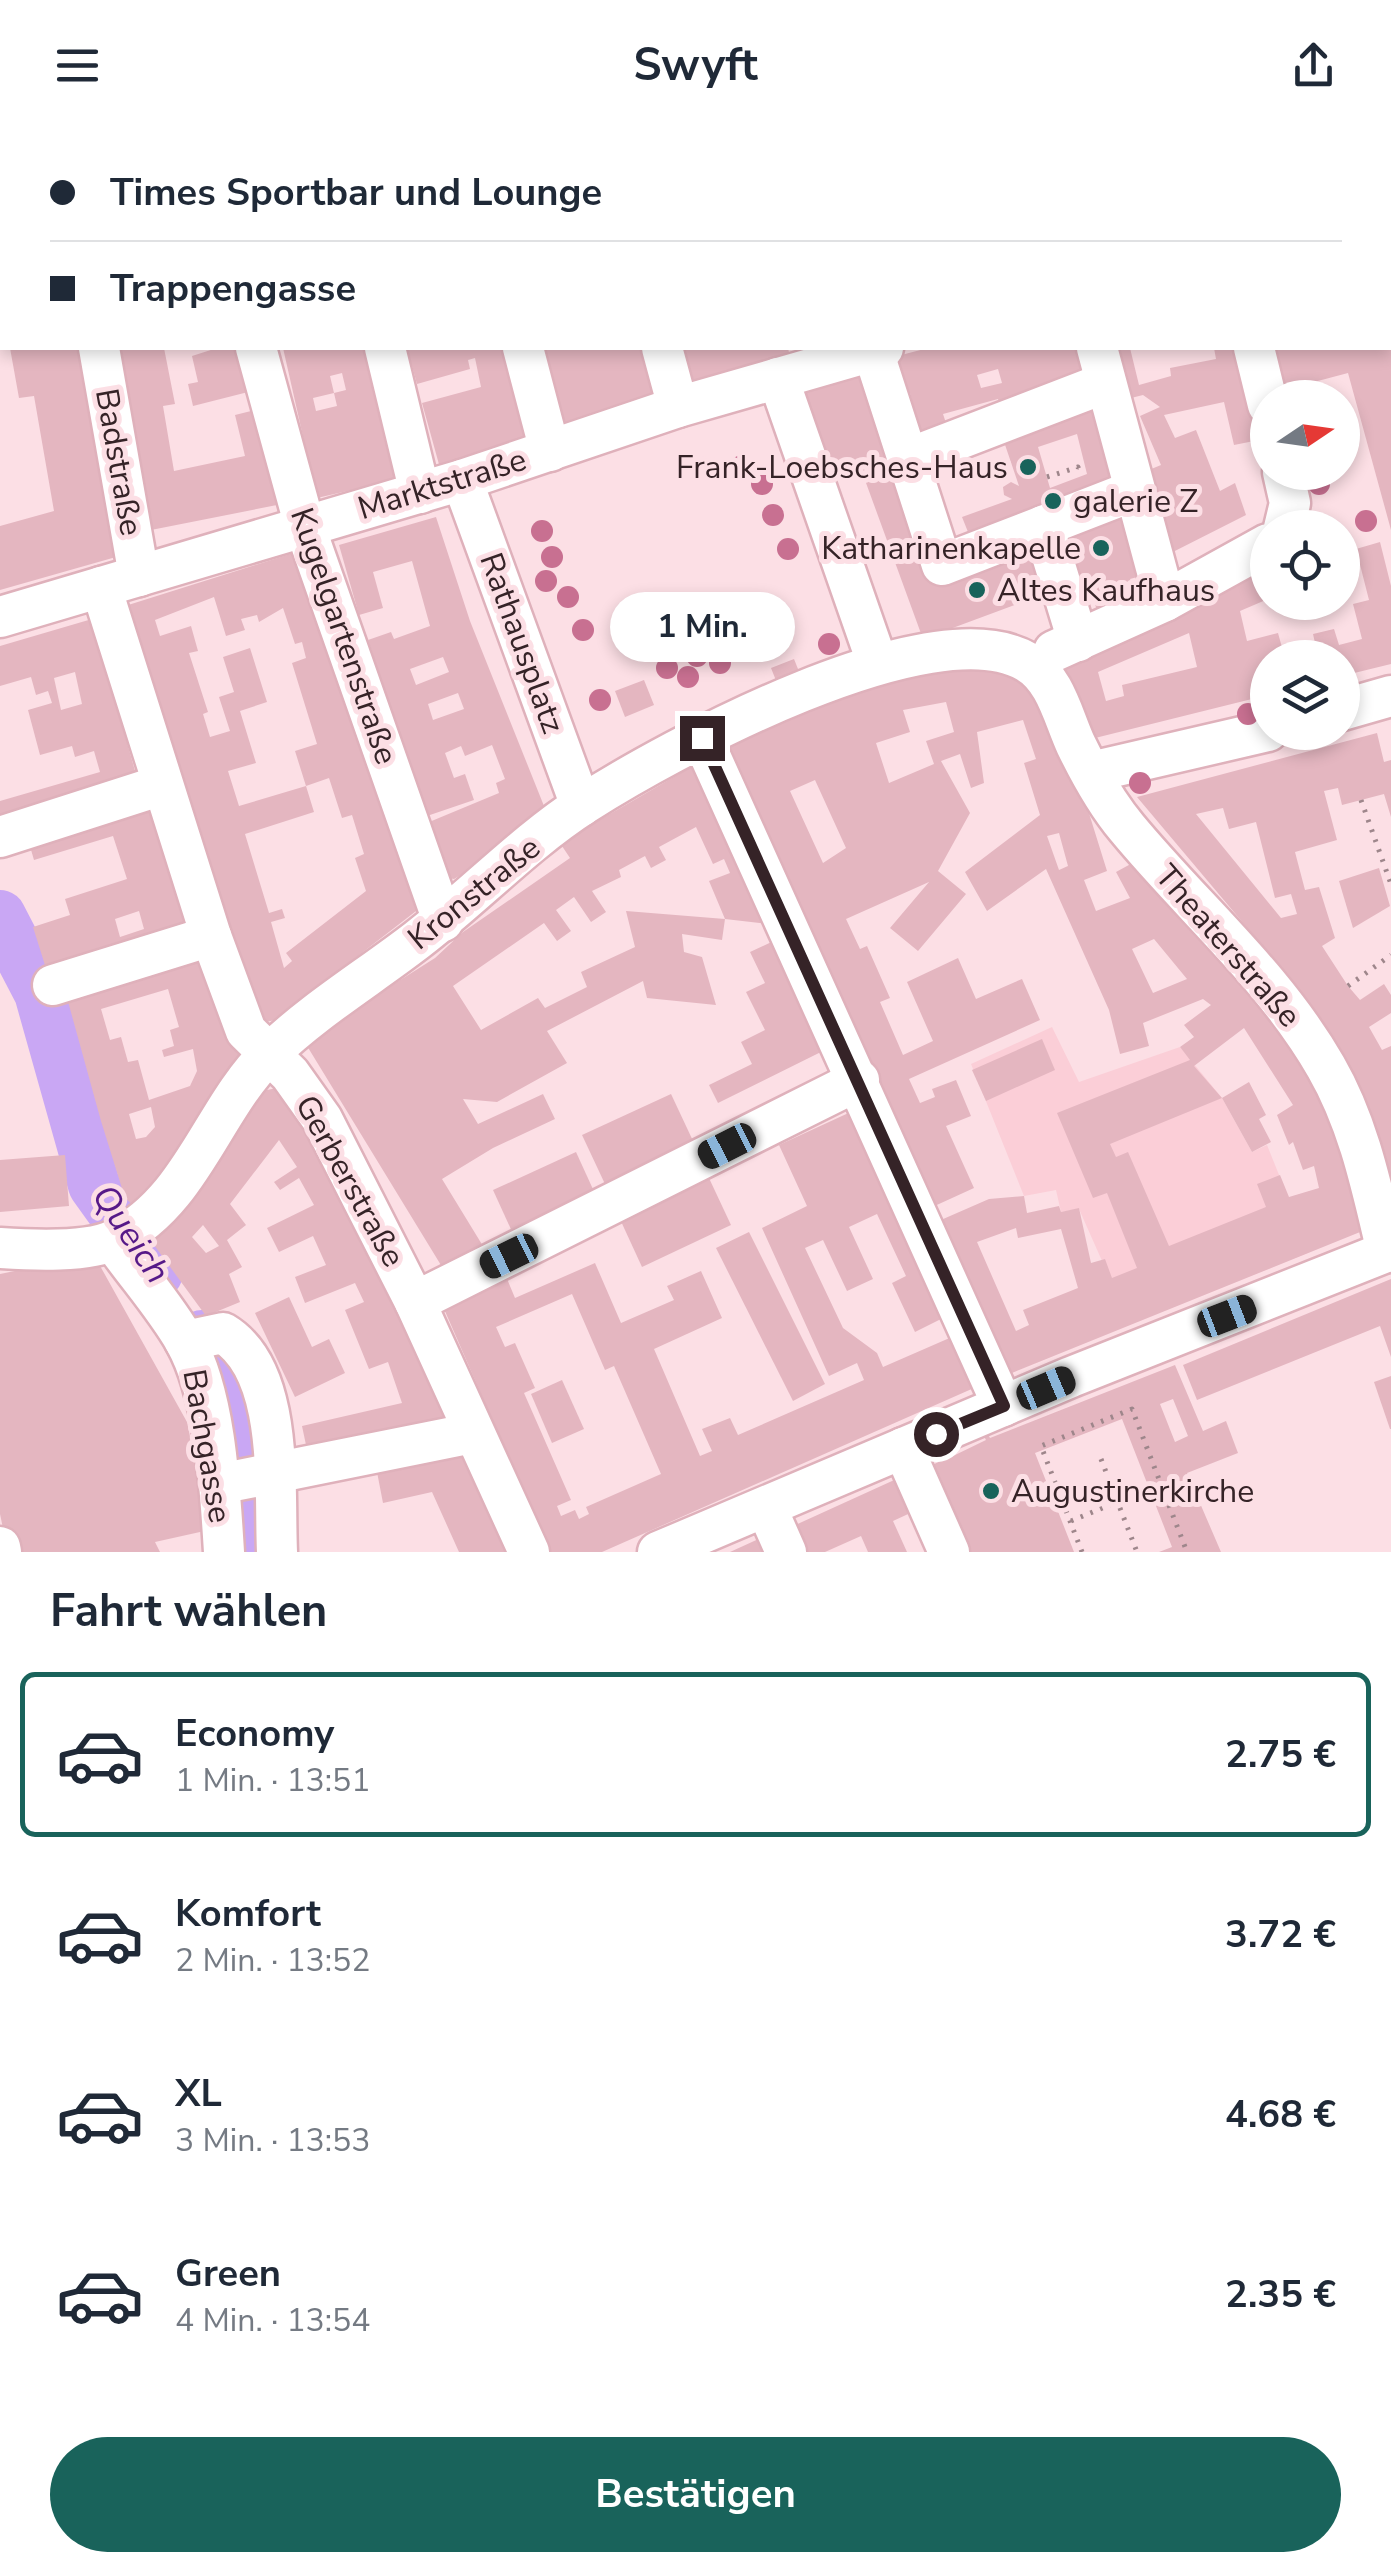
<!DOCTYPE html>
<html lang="de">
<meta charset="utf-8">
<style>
:root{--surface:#fff;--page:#f6f6f7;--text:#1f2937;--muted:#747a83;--line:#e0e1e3;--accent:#19635b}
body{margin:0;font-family:"Nunito Sans",sans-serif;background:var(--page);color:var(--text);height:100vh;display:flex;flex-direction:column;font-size:38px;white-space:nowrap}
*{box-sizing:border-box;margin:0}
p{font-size:32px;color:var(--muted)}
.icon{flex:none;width:55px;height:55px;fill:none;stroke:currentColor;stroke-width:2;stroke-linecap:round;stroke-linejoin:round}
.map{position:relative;height:1422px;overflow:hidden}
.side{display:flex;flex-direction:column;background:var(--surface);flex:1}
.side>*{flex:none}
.banner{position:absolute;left:0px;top:0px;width:1392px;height:220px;box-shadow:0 5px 15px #0003;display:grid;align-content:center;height:220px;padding:0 50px;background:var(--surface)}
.needle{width:65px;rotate:77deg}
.controls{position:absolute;left:1250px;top:250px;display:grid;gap:20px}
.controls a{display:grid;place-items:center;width:110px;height:110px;border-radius:50%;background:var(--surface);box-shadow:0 5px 15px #0003;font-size:50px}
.end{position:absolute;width:45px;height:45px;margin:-22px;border:12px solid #352327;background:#fff;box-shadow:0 0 0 5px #fff}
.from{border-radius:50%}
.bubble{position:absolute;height:70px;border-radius:35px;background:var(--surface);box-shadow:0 5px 15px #0003;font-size:32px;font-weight:700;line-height:70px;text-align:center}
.car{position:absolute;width:30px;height:60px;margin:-30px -15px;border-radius:12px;box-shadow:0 0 8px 2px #0007;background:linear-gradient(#222 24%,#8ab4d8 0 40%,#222 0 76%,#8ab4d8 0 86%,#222 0)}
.banner b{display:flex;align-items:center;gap:35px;height:95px;font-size:38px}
.banner b+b{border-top:2px solid var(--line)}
.banner i{width:25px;height:25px;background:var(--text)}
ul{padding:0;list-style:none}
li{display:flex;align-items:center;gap:30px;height:165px;margin:0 20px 15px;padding:0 30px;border:5px solid transparent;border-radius:15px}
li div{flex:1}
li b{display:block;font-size:38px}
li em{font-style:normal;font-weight:700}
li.active{border-color:var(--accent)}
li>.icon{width:90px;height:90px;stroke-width:1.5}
h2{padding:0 50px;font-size:45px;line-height:120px}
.primary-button{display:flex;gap:20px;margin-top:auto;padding:20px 50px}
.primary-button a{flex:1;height:115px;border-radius:60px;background:var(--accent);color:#fff;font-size:40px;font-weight:700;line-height:115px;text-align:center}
header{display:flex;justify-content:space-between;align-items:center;height:130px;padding:0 50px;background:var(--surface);font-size:45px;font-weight:700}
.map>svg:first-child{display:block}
.built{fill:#fbced7}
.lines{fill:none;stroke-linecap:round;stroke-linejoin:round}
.river{stroke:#c9a7f4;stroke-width:52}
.building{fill:#e4b6c0;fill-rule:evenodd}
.minor-casing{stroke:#dfb1bb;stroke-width:45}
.path{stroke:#9e868b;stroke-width:5;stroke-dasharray:2.5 8;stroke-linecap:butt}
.minor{stroke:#fff;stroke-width:40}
.tree{fill:#c87091}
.route{stroke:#352327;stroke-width:12}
.poi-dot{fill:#19635b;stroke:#fcdfe5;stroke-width:4}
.labels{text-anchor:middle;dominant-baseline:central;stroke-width:10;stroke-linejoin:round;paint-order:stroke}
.street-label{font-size:32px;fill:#352327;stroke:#fcdfe5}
.poi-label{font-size:32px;fill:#352327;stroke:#fcdfe5;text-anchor:start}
.water-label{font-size:35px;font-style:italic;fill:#561988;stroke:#fcdfe5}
</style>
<header><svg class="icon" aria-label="menu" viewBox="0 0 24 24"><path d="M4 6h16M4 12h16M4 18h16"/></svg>Swyft<svg class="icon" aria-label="share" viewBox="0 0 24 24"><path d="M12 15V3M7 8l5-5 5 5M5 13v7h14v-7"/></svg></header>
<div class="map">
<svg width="1391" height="1422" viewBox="0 0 1391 1422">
<rect width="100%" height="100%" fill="#fcdfe5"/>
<!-- built -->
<g class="built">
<polygon points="83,0 434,0 435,2 83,2"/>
<polygon points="1052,897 1079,952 1180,917 1222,968 1252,1022 1267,1015 1310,1122 1130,1194 1079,1079 1061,1082 1056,1060 1024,1066 971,934"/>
</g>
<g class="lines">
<!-- river -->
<g class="river">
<polyline points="0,786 40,863 94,1055 157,1143"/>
<path d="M202 1206C236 1286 241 1337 245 1422"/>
</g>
</g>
<!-- building -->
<g class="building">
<polygon points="10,218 80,218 116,427 0,460 0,396 54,381 34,266 19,268"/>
<polygon points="119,218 164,218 175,274 163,276 174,341 245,326 235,285 259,279 282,374 151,400"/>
<polygon points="217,218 246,218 256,260 193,276 188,254 198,252 192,226"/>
<path d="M283 218H369L399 349 317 368ZM342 243 346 260 334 263 337 276 316 281 313 268 334 263 330 246Z"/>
<polygon points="407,218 506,218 531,314 440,338 422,273 481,257 475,228 468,230 470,239 417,254"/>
<polygon points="540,218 651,218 665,270 562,298"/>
<polygon points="673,218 788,218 791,231 682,254"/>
<path d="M928 218H1086L1093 242 1025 261 1028 270 1001 277 998 269 943 284 948 299 921 306 910 263 897 266 886 229ZM998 239 1002 253 981 258 977 245Z"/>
<polygon points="1102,218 1130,218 1139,255 1171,246 1170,238 1216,229 1214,218 1246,218 1264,309 1234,315 1224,272 1164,285 1175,308 1196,300 1220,361 1235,353 1246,385 1163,427 1144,342 1161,335 1140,286 1160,277 1143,265 1115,272"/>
<polygon points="1274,218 1391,218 1391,400 1348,243 1280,261"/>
<polygon points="865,241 938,446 1032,412 1050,462 923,509 858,331 824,343 796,265"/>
<path d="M1095 266 1114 359 972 412 962 387 1012 369 1004 365 1003 357 1011 352 1019 356 1000 300ZM1077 304 1087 344 1050 358 1038 317Z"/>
<polygon points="1118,375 1141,446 1130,449 1138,471 1098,484 1086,444 1079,446 1062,393"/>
<path d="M436 387 470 491 550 691 454 749 441 747 422 695 499 663 496 653 505 649 492 615 465 626 461 616 445 623 454 648 465 644 474 670 427 686 368 510 391 502 394 509 430 496 412 431 373 442 383 478 359 485 339 415ZM443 527 449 542 416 555 410 539ZM458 563 464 579 433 590 428 574Z"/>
<path d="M1380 412 1391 456V534L1342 546V528H1268V565L1083 611 1063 528 1268 439V469L1240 481 1247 511 1278 503 1283 521 1315 513 1313 504 1334 499 1339 515 1362 509 1353 474 1369 470 1356 419ZM1189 503 1197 537 1122 555 1124 566 1106 571 1098 542Z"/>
<path d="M303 420 395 715 420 778 275 890 266 892 236 834 125 476ZM214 467 226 506 245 500 241 489 257 485 259 492 283 478 295 514 302 512 306 528 292 533 317 614 295 621 306 656 329 648 342 688 352 685 364 724 355 728 366 761 286 823 292 831 284 838 271 792 285 788 282 779 269 783 245 704 314 682 306 656 239 676 228 641 256 633 240 581 267 572 250 518 223 527 234 562 219 567 230 601 210 607 203 584 208 582 189 523 198 521 191 496 160 506 155 490Z"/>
<path d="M92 489 139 655 0 695V671L100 642 94 621 75 627 72 616 40 625 28 580 52 573 48 561 36 565 31 547 0 556V516ZM75 542 82 574 61 580 54 548Z"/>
<polygon points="794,529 802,549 779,558 771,538"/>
<path d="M968 535 1022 541 1069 619 1107 741 1084 750 1096 781 1130 768 1116 742 1138 730 1211 806 1324 958 1370 1098 1002 1247 934 1093 989 1069 1024 1066 1027 1083 1059 1076 1061 1082 1079 1078 1091 1133 1105 1129 1112 1148 1137 1138 1107 1063 1093 1068 1057 983 1190 930 1180 917 1194 907 1184 895 1211 875 1203 869 1143 893 1149 916 1120 924 1109 880 1046 739 987 781 965 742 1040 685 1024 633 1036 629 1023 590 977 602 984 653 971 658 960 624 941 631 970 683 938 741 966 764 918 821 890 798 929 752 846 789 860 819 867 816 890 868 880 872 903 925 933 911 907 852 958 828 976 869 1022 849 1040 890 909 949 920 973 935 967 932 959 956 950 971 986 946 996 974 1058 928 1079 723 620 856 559ZM946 572 954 602 926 611 934 634 889 653 876 613 910 602 903 580ZM815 650 846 718 823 733 790 661ZM1059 703 1068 736 1059 740 1047 706ZM1154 809 1187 849 1153 863 1132 819ZM1244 898 1293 975 1277 985 1289 1015 1293 1012 1303 1040 1314 1036 1319 1058 1289 1067 1280 1045 1257 1054 1266 1077 1169 1116 1128 1022 1116 1027 1110 1014 1222 968 1194 936ZM1016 1098 1018 1108 1061 1099 1078 1158 1023 1180 1029 1195 1016 1201 977 1112Z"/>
<polygon points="644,550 654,575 625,587 615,561"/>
<path d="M1377 603 1384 632 1391 630V687L1384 664 1342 675 1338 658 1324 661 1337 710 1295 722 1305 760 1319 757 1335 808 1322 816 1348 856 1360 870 1384 854 1391 865V883L1369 897 1382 920 1391 916V1064L1335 915 1287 845 1137 667ZM1223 678 1229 699 1256 692 1275 768 1291 764 1297 784 1281 788 1196 684Z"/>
<polygon points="698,633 776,795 725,789 709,751 730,743 724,729 713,734 696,697 659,717 666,730 651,738 645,726 619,740 621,747 592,761 606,782 591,792 574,767 556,780 571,801 557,811 544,793 453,856 481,900 538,868 545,878 587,857 581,842 635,817 626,781 725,789 722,810 682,804 684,822 702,827 716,875 647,868 643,851 547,901 567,933 497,972 463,969 478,994 543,964 555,989 493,1018 442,1049 486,1121 447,1145 304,911 435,828 463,802 570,728 560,713"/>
<path d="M150 668 192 803 49 848 33 797 70 785 65 769 127 749 113 706 34 730 27 706ZM139 781 144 799 120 807 115 789Z"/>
<polygon points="1379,738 1390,776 1353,798 1339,751"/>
<polygon points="780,808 833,916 718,973 709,955 752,934 741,912 765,900 746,862 765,853 750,822"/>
<path d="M205 816 241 934 184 1025 133 1075 125 1068 101 991 64 857ZM168 859 179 897 170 900 174 916 162 920 164 927 193 919 197 941 190 956 149 970 138 930 128 932 121 907 110 910 101 879ZM151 977 155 997 146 1007 136 1009 129 984Z"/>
<polygon points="1042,909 1055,940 986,971 972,940"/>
<polygon points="1249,952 1266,985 1259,989 1271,1012 1252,1022 1222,968"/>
<path d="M277 958 342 1062 449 1298 310 1334 302 1296 402 1273 388 1232 369 1239 345 1180 364 1172 355 1153 305 1173 295 1147 326 1135 313 1106 279 1122 267 1098 314 1075 299 1048 280 1060 274 1052 297 1037 279 1010 230 1074 246 1095 227 1110 242 1137 229 1144 240 1172 206 1186 146 1104 262 961ZM203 1095 219 1116 206 1123 192 1107Z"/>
<polygon points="671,964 694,1013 605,1054 582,1005"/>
<path d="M855 980 951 1184 915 1202 892 1153 906 1146 877 1084 849 1097 873 1149 847 1161 823 1110 805 1118 843 1198 877 1223 883 1237 961 1203 983 1254 602 1422H550L441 1172 505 1144 515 1168 595 1133 621 1193 674 1170 667 1156 701 1141 722 1188 654 1219 700 1326 712 1321 702 1299 730 1288 738 1305 864 1250 857 1233 829 1246 762 1098 807 1076 779 1015ZM572 1164 605 1240 614 1236 661 1344 586 1377 589 1384 579 1389 575 1380 561 1386 557 1376 571 1370 524 1263 535 1258 515 1213 505 1217 496 1197Z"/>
<polygon points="576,1022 597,1068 514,1106 493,1060"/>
<polygon points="65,1025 69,1076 0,1082 0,1030"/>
<polygon points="708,1046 731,1095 642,1137 619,1087"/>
<polygon points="749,1102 825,1254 793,1271 716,1118"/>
<polygon points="94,1125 187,1292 209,1400 155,1412 160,1422 8,1422 0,1384 0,1144"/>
<polygon points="1391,1149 1391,1227 1380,1196 1197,1270 1183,1235"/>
<polygon points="289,1167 312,1217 329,1209 345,1243 295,1267 255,1183"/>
<path d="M1175 1235 1203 1301 1226 1291 1238 1323 1187 1343 1221 1422H1159L1172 1417 1122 1289 1035 1323 1074 1422H958L928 1337 949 1327 945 1320 949 1318 953 1326 986 1310 982 1303 986 1301 990 1308ZM1173 1269 1188 1306 1175 1312 1160 1274Z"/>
<polygon points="1391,1246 1391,1299 1390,1299 1374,1252"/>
<polygon points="562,1250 584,1299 552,1313 531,1264"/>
<polygon points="462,1325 509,1422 459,1422 432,1362 383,1373 377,1342"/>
<polygon points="903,1346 919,1379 893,1391 907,1422 868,1422 861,1406 825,1422 802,1422 791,1397"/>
<polygon points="765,1406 772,1422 730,1422"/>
</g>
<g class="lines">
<!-- minor casing -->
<g class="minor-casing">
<g id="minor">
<polyline points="601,0 602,2"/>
<polyline points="751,0 751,2"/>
<polyline points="890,0 890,2"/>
<polyline points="1104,0 1104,2"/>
<polyline points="1197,0 1198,2"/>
<polyline points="1374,0 1375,2"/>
<polyline points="65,2 72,0"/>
<polyline points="635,2 648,0"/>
<polyline points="1029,2 1039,0"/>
<polyline points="1390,59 1391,62"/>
<polyline points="0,113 2,113"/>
<polyline points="99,218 139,446"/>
<polyline points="256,218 305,397 443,791"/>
<polyline points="385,218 420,363"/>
<polyline points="523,218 550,321"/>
<polyline points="662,218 678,277"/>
<polyline points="1097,218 1165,471"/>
<polyline points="1254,218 1268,275"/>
<polyline points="873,221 942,435 1043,396 1078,511"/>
<polyline points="778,248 877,532"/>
<polyline points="907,329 1105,253"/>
<polyline points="1283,342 1290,373 1284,398"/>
<polyline points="462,350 581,676"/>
<polyline points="1043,396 1133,361"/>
<polyline points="101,457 211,806 246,901 290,944 322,989 415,1172 529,1422"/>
<polyline points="0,487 462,350 678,277 883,218"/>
<polyline points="1054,521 1165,471 1268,414"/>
<polyline points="1342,580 1391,566"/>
<polyline points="702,608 1003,1276"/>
<polyline points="1091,642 1268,601"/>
<polyline points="0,707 162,655"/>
<polyline points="53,855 211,806"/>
<path d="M113 1111C136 1144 165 1176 185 1211 216 1266 220 1360 224 1422"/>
<path d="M0 1118C30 1120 89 1123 116 1109 193 1070 212 979 270 923 313 881 369 847 417 810 473 767 525 712 584 674 668 620 932 476 1027 532 1056 549 1063 587 1076 615 1090 644 1106 673 1127 698 1193 778 1274 846 1326 937 1359 994 1372 1059 1387 1122"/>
<polyline points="415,1172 859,950"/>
<path d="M185 1211 223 1203C285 1240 274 1359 277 1422"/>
<polyline points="903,1318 949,1422"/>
<polyline points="229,1352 473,1303"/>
<polyline points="766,1377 786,1422"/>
<polyline points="0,1417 1,1422"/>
<polyline points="658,1422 1071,1247 1391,1120"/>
</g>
</g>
<!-- path -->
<g class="path">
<polyline points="1047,347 1078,337 1081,346"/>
<polyline points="873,422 889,416"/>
<polyline points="1361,670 1391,754"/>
<polyline points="1348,856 1391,825"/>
<polyline points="1101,1329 1137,1422"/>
<polyline points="1071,1391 1146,1360"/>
<polyline points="1082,1422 1041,1316 1132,1279 1187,1422"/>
</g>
<!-- minor -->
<use href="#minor" class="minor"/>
</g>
<!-- trees -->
<g class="tree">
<circle cx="742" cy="336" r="11"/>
<circle cx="762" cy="354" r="11"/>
<circle cx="1319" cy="354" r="11"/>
<circle cx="773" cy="385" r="11"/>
<circle cx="1366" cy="391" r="11"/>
<circle cx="542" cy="401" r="11"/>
<circle cx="788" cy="419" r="11"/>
<circle cx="552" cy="427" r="11"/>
<circle cx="546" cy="451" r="11"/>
<circle cx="568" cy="467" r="11"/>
<circle cx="583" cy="500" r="11"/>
<circle cx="732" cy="512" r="11"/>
<circle cx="829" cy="514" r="11"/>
<circle cx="697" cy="526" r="11"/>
<circle cx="720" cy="533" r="11"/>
<circle cx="667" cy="538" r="11"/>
<circle cx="688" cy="547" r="11"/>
<circle cx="600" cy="570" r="11"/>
<circle cx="1248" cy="584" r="11"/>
<circle cx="1140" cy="653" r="11"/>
</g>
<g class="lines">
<!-- route -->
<polyline class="route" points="702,608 1004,1276 936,1304"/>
</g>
<!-- markers -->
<g class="poi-dot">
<circle cx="1028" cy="337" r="10"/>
<circle cx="1053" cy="371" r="10"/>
<circle cx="1101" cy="418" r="10"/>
<circle cx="977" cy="460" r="10"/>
<circle cx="991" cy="1361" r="10"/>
</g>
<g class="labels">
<!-- street labels -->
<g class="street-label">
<text transform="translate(119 332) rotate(80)">Badstraße</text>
<text transform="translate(442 354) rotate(-17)">Marktstraße</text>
<text transform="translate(344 506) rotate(71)">Kugelgartenstraße</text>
<text transform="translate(522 513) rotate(70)">Rathausplatz</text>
<text transform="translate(474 763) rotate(-39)">Kronstraße</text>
<text transform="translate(1228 816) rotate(49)">Theaterstraße</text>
<text transform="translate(350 1051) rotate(61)">Gerberstraße</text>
<text transform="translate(207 1316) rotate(80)">Bachgasse</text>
</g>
<!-- poi labels -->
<g class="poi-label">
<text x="1008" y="337" text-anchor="end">Frank-Loebsches-Haus</text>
<text x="1073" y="371">galerie Z</text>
<text x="1081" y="418" text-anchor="end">Katharinenkapelle</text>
<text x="997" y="460">Altes Kaufhaus</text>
<text x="1011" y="1361">Augustinerkirche</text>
</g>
<!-- water labels -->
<g class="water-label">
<text transform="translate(131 1104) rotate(56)">Queich</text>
</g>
</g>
</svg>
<div class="controls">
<a><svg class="needle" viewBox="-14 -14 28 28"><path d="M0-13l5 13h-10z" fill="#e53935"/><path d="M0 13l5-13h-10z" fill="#747a83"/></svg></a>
<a><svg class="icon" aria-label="locate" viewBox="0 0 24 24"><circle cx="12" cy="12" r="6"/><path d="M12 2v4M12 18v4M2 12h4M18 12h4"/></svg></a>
<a><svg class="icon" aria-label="layers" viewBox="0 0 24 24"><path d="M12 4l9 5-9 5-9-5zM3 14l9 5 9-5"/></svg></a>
</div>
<i class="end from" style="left:936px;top:1304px"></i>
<i class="end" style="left:702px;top:608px"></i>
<div class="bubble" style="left:610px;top:462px;width:185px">1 Min.</div>
<i class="car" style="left:727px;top:1016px;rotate:243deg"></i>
<i class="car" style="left:509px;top:1126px;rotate:244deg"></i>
<i class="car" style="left:1227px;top:1186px;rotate:69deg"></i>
<i class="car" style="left:1046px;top:1258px;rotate:67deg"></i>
<div class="banner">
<b><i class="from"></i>Times Sportbar und Lounge</b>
<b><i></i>Trappengasse</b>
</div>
</div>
<section class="side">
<h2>Fahrt wählen</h2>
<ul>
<li class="active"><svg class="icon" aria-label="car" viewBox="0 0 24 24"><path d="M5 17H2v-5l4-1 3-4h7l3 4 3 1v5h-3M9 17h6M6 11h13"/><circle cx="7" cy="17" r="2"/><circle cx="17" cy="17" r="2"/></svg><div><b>Economy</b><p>1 Min. · 13:51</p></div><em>2.75 €</em></li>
<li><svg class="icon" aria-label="car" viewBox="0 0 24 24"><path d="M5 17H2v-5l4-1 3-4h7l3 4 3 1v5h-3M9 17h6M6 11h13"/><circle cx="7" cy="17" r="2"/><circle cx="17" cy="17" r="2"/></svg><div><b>Komfort</b><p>2 Min. · 13:52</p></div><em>3.72 €</em></li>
<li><svg class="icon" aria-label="car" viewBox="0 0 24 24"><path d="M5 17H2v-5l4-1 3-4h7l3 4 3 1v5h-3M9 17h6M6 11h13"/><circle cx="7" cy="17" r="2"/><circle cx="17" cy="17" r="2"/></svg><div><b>XL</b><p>3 Min. · 13:53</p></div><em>4.68 €</em></li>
<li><svg class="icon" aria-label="car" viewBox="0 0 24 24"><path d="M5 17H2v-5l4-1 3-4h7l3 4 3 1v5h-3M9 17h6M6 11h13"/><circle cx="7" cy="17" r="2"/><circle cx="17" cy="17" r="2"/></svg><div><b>Green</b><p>4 Min. · 13:54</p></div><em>2.35 €</em></li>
</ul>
<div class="primary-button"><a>Bestätigen</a></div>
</section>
